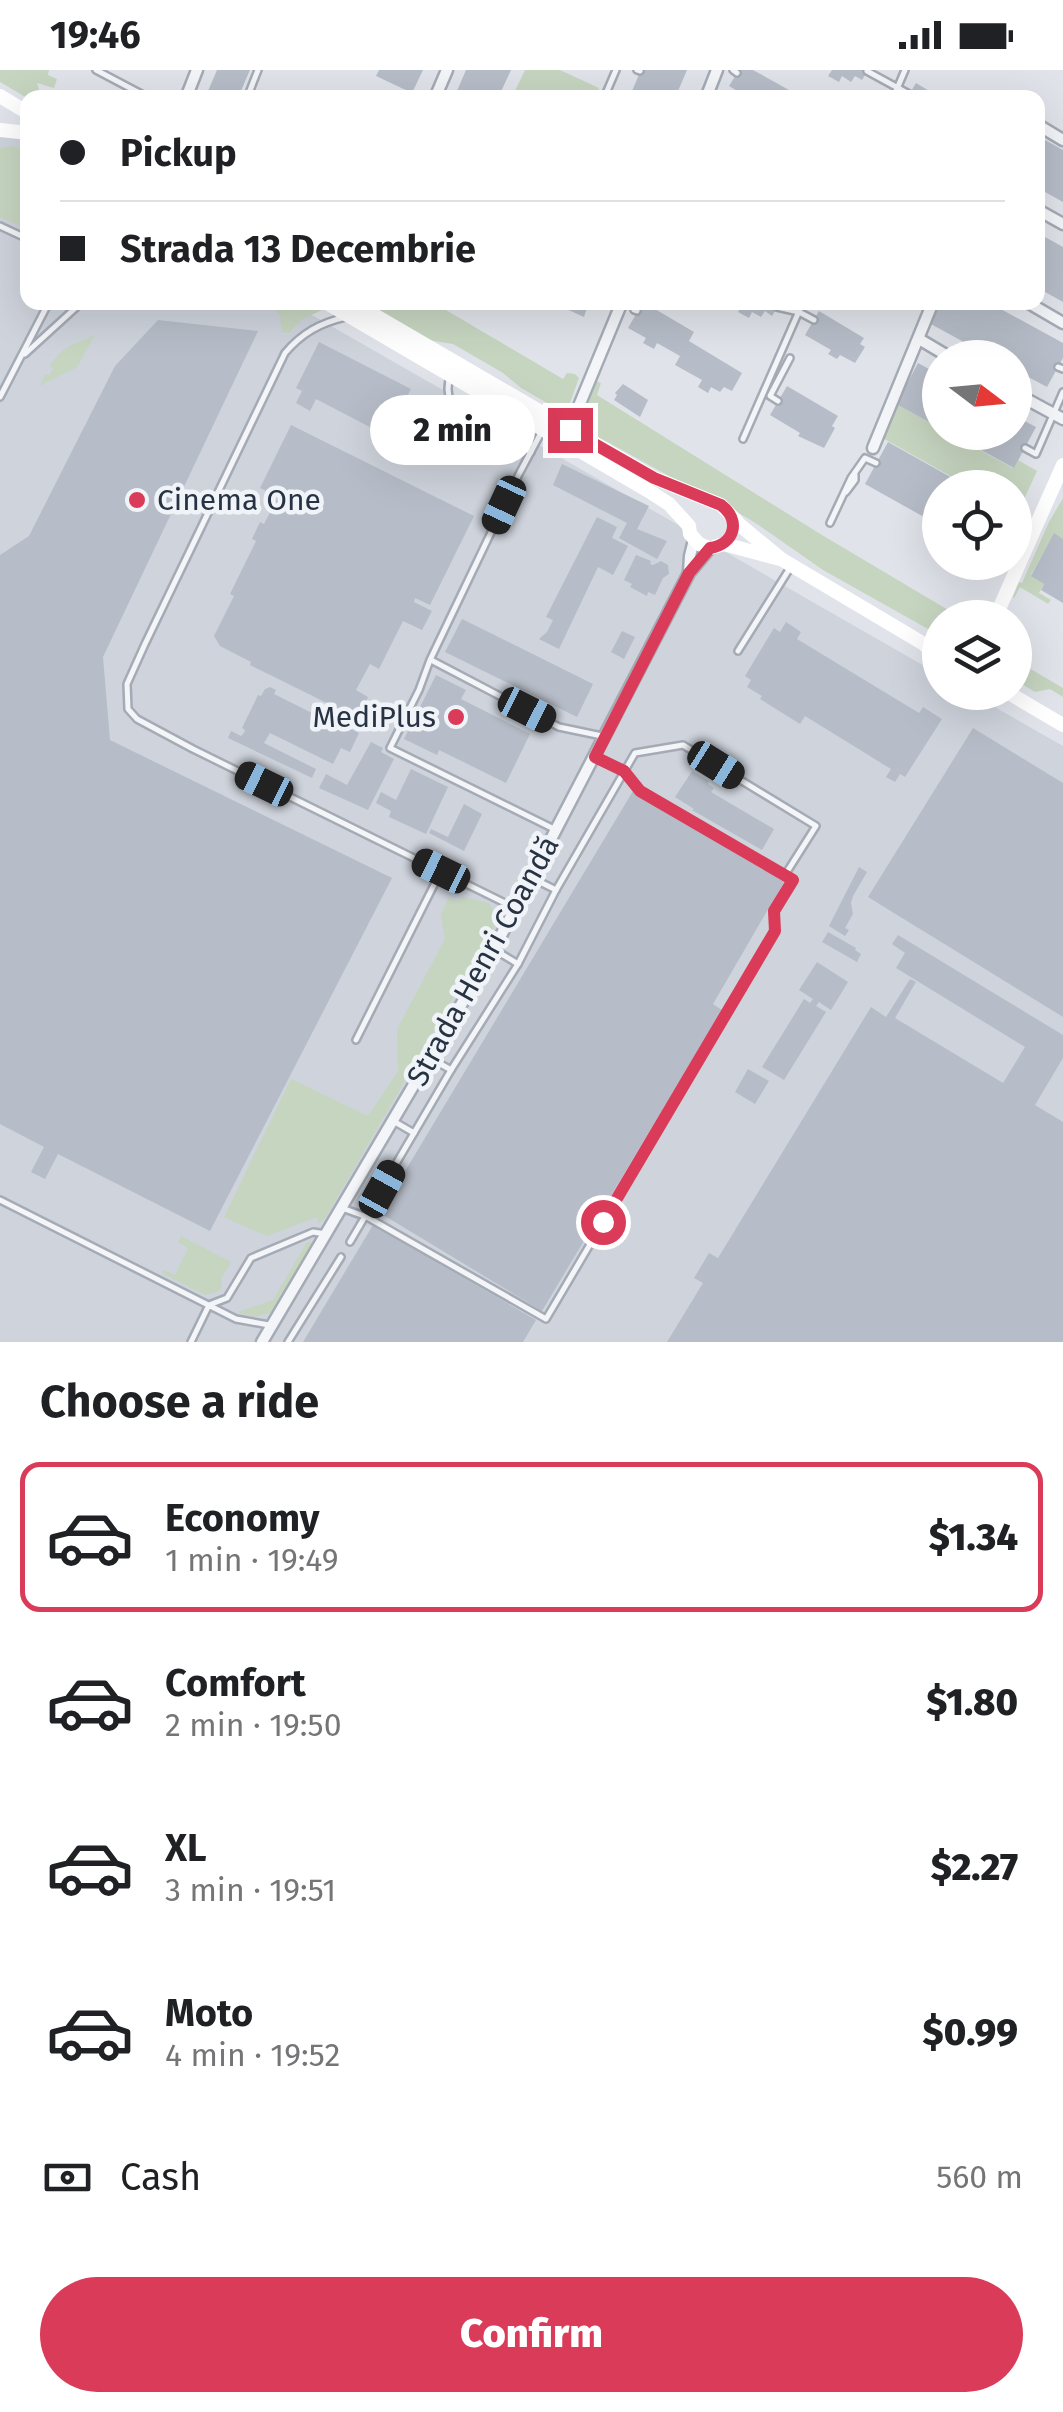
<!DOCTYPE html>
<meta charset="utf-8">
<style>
:root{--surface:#fff;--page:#f2f2f2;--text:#202124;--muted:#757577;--line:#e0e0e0;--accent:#d93b58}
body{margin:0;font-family:"Fira Sans",sans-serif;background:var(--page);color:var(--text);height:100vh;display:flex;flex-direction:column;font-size:38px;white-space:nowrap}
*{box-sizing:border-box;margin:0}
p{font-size:32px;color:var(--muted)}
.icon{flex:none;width:55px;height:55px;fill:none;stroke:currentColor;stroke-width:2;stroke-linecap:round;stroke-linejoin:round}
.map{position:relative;height:1272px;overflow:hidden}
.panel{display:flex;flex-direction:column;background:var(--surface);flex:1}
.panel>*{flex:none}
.guide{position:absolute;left:20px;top:20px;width:1025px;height:220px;border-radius:20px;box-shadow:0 10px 40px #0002;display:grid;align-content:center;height:220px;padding:0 40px;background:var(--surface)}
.needle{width:65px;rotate:106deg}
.tools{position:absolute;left:922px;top:270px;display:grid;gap:20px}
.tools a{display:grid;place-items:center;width:110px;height:110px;border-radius:50%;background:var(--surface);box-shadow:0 10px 40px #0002;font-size:50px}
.end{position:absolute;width:45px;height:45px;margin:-22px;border:12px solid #d93b58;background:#fff;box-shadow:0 0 0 5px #fff}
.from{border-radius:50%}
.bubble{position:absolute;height:70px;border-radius:35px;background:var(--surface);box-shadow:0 10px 40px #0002;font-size:32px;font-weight:800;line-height:70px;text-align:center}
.car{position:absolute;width:30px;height:60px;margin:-30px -15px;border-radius:12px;box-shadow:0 0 8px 2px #0007;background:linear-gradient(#222 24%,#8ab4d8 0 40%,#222 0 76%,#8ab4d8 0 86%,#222 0)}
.guide b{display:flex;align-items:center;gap:35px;height:95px;font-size:38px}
.guide b+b{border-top:2px solid var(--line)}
.guide i{width:25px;height:25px;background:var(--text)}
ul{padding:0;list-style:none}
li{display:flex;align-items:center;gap:30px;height:150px;margin:0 20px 15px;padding:0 20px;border:5px solid transparent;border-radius:20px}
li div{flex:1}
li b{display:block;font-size:38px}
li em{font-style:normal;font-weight:800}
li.current{border-color:var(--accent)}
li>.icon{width:90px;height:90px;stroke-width:1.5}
h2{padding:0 40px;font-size:45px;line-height:120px}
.pay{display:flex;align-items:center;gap:25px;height:110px;padding:0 40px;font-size:38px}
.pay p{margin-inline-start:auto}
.button{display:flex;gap:20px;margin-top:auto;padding:20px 40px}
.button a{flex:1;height:115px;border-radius:60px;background:var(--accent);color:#fff;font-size:40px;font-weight:800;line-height:115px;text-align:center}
.status{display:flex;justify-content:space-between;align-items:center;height:70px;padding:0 50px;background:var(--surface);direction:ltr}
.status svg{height:28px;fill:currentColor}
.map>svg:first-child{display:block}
.built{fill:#ced3dc}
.green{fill:#c6d5c0}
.building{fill:#b7bdc8}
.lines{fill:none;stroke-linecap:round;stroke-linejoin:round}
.lane-casing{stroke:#a5abb5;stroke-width:10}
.street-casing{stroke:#a5abb5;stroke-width:15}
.lane{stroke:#f3f5f8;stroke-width:5}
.street{stroke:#f3f5f8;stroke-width:10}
.secondary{stroke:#fff;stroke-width:14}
.route{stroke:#d93b58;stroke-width:12}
.poi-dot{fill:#d93b58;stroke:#f0f3f7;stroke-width:4}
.labels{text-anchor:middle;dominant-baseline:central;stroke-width:9;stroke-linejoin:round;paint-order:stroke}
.poi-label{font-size:30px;fill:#273243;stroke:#f0f3f7;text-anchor:start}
.street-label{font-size:30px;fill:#273243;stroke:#f0f3f7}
</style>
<div class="status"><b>19:46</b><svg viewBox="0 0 49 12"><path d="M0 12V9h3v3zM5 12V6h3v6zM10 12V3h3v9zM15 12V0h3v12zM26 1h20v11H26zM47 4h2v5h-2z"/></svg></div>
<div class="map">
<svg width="1063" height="1272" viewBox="0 0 1063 1272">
<rect width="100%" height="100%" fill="#e0e4ea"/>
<!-- built -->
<polygon class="built" points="0,57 27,73 28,232 291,233 940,605 940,622 970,623 1063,676 1063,1272 0,1272"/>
<!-- green -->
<g class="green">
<polygon points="0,0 49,0 48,5 57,9 54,18 37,13 41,27 27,28 0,12"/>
<polygon points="525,0 560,0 599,18 595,27 512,27"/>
<polygon points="11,76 27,80 27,159 0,147 0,78"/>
<polygon points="367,233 434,233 563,309 567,303 575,304 579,308 570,333 566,337 554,337 521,318 503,303 453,274 428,270"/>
<polygon points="271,234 307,235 322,240 301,250 289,263 282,262 280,245"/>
<polygon points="95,265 77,297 39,316 45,305 50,305 53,298 49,296 62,281 72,275"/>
<polygon points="596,311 601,313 597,325 822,465 960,547 940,548 940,564 935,563 823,500 757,454 704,422 669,406 593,364 587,351 588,344 585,340"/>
<polygon points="896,334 940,358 940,362 948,363 1013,398 1018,390 1037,401 1015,449 1017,444 1015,418 970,417 879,366"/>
<polygon points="1063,428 1063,469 1054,464 1031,505 1044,514 1039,523 1051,530 1048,534 1020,517 1014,528 1013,527 1019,512 1022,513 1049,452"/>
<polygon points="1015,590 1063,618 1063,627 1050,619 1035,622 1015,610"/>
<polygon points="449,827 456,831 463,827 489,833 498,850 326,1147 319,1154 317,1147 267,1166 224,1147 291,1009 368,1046 398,1001 397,959 445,869 441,844"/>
<polygon points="181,1166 231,1192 221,1209 222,1218 217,1222 205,1225 162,1203 164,1200 175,1205 188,1178 178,1172"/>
<polygon points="307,1172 313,1172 273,1242 254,1247 237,1242 273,1230"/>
</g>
<!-- building -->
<g class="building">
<polygon points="217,0 250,0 238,28 205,28"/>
<polygon points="379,0 423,0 412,23 376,6"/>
<polygon points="466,0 511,0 498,28 454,28"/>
<polygon points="641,0 687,0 675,28 629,28"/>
<polygon points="739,0 753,0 789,20 785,28 743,28 744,25 729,16"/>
<polygon points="832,0 868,0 862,10 855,6 851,12 842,6 839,12 828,6"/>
<polygon points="916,13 941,28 907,28"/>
<polygon points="1038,66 1063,80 1063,132 1038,118"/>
<polygon points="1038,163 1063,177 1063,232 1038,218"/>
<polygon points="551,232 589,232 584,247"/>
<polygon points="643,232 694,262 689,271 742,303 732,321 724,317 720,322 711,317 708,323 698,317 702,310 675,295 680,286 657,273 654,279 643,273 646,268 628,258"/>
<polygon points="737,232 780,232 772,246 765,241 761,247 752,242 749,248 738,242 742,235"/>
<polygon points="940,232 988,232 1063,273 1063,288 1047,317 1015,300 1015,288 993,288 929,253"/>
<polygon points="819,241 864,268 860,274 865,277 855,293 840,285 837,289 828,284 831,280 805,265"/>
<polygon points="158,250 258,261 103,587 110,670 392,808 210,1161 58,1084 45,1109 31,1102 44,1077 0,1054 0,485 29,466 115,296"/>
<polygon points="319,272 411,319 387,366 316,329 310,341 296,333 302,321 296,318"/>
<polygon points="918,293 940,305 940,358 896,334"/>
<polygon points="623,314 648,330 640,347 614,330 617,325 615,323"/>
<polygon points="787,316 838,346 832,356 835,358 824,378 798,366 800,363 770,345"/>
<polygon points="1015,346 1036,357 1014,398 948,362 1015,362"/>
<polygon points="469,347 488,356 475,384 456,374"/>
<polygon points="291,355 474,446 430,535 415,528 414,532 432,541 422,560 403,551 379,599 370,594 356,620 368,627 359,652 344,644 345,642 250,595 251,592 220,576 214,566 234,526 230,524 256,471 252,469 260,452 264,454 278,427 260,418"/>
<polygon points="888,372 970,418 940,418 940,456 865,414"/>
<polygon points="562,394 649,436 637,459 667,471 657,489 619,468 627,453 553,415"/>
<polygon points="597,447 617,457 612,468 628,476 613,505 598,497 559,579 539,569 547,562 553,550 546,547"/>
<polygon points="1054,463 1063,469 1063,533 1041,520 1044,514 1031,506"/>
<polygon points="636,485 651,491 650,494 653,495 661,491 668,495 669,504 663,508 655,525 648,522 647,526 630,517 632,514 624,510"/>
<polygon points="462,549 593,614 577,647 445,582"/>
<polygon points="786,552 801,562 797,569 919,643 923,637 942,649 905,707 900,704 895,712 886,707 891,699 805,646 800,654 760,629 762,626 747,617 751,610 745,606 774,558 780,562"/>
<polygon points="622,561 635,567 624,589 611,582"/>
<polygon points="436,605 466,620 461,629 530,664 506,713 439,680 437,685 404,669"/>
<polygon points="270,617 276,620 274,624 348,661 349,658 359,663 350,682 341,678 333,694 270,663 264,673 316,699 312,708 228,668 231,661 241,666 244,663 245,660 242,658 258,625 261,626 265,619"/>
<polygon points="973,658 1063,713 1063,947 868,827"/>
<polygon points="371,672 383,678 381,682 394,689 368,740 319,718 326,704 347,715"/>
<polygon points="411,699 448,717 426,764 389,747 391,741 376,733 381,722 396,730"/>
<polygon points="692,701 709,711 708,714 714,718 711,722 774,759 762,780 692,740 694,739 675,727"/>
<polygon points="633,721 784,812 713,934 722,940 542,1241 380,1143"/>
<polygon points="464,734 482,744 464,781 429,763 431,759 448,767"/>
<polygon points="859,797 867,802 853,826 851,833 853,844 845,858 849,860 845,866 829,856"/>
<polygon points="828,862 856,878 855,880 861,884 857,892 822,872"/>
<polygon points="898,865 1063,965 1063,988 1035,1035 1063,1052 1063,1272 667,1272 703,1213 694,1208 709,1183 718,1188 871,937 886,947 910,909 916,912 895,948 1003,1013 1025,977 896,898 905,883 892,874"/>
<polygon points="817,892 848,912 831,940 819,932 816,936 826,942 784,1010 762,997 804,929 810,933 813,929 799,920"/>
<polygon points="748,999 769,1011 755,1034 735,1022"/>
<polygon points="373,1155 536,1250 523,1272 303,1272"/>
</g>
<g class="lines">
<!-- lane casing -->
<g class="lane-casing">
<g id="lane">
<polyline points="96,0 149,28"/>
<polyline points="637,0 640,1"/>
<polyline points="733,0 737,3"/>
<polyline points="867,1 909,24"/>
<polyline points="247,28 258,0"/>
<polyline points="604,28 616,0"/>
<polyline points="893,28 905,0"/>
<polyline points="0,156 28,169"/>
<polyline points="637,232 634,240 637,241"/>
<polyline points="777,237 799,242 814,250"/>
<path d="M346 247C320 253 302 263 285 283L145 574 127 614 128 639 137 649 193 679 513 837"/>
<polyline points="25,284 82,232"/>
<polyline points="1058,297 1063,299"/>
<polyline points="449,308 448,319 454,370 457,372"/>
<polyline points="0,327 49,232"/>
<polyline points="778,331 770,326 790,288"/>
<polyline points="487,359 531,382"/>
<polyline points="542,361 519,404 430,590 419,620 390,678 554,759"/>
<polyline points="743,369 803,232"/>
<polyline points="1025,378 1036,384 1063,322"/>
<polyline points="846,422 855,410 855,405"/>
<polyline points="830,453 851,408 865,388 876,393"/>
<polyline points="976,504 983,492"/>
<polyline points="738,581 790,498"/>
<polyline points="431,590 559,657 602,666"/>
<polyline points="532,808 556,820"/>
<polyline points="495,880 518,894"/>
<polyline points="356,970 441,801"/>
<polyline points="432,989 451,1000"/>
<polyline points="395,1052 414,1063"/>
<polyline points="0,1130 236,1249 269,1255"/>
<polyline points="342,1138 367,1147 546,1249 775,861 774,841 793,810 640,721 624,701 595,687"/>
<polyline points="350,1172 451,1000 518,894 556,820 635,683 683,675 816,756 785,805"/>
<polyline points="191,1272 209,1235 227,1228 251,1188 313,1162 326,1164"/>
<polyline points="288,1272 341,1187"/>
</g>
</g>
<!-- street casing -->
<g class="street-casing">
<g id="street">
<polyline points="186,28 197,0"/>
<polyline points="435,28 447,0"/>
<polyline points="706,28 717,0"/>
<polyline points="1038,55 1063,70"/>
<polyline points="1038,140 1063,154"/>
<polyline points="1027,232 1063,253"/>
<polyline points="919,269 951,288"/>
<polyline points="1015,323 1063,349"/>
<polyline points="569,360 622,232"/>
<polyline points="873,378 933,232"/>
<polyline points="689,502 690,486 694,470"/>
<polyline points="262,1272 494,879 689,503 710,478"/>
</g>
</g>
<!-- lane -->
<use href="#lane" class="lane"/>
<!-- street -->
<use href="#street" class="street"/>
<!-- secondary -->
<g class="secondary">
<polyline points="0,26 28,43"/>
<polyline points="0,60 28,63"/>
<polyline points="325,232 652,423 669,434 680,446 689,456 690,464 699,474 710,478 724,474 780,489"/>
<polyline points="352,232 654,408 721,435 741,456 781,489 924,574 940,591"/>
<polyline points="995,548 1063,395"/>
<polyline points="1007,622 1063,655"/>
</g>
</g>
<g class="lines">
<!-- route -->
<path class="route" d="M570 360 654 408 721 435C741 450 735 474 710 478L689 503 595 687 624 701 640 721 793 810 774 841 775 861 603 1152"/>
</g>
<!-- markers -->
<g class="poi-dot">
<circle cx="137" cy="430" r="10"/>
<circle cx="456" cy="647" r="10"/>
</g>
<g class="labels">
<!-- poi labels -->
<g class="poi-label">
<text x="157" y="430">Cinema One</text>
<text x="436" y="647" text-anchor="end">MediPlus</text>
</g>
<!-- street labels -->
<g class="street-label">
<text transform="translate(483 891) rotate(-61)">Strada Henri Coandă</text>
</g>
</g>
</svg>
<div class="tools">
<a><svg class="needle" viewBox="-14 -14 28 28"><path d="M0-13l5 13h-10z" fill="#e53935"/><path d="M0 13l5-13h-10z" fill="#757577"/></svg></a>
<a><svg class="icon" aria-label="locate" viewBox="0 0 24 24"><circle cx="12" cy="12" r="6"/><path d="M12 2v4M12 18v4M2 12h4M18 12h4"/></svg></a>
<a><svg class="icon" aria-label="layers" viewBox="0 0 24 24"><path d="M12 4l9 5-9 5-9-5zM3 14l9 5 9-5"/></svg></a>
</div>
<i class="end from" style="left:603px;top:1152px"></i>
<i class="end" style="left:570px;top:360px"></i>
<div class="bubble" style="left:370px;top:325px;width:165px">2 min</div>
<i class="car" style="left:504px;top:435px;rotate:205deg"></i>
<i class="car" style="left:527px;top:640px;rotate:117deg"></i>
<i class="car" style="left:716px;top:695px;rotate:122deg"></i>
<i class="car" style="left:264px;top:714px;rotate:296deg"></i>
<i class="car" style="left:441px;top:801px;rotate:296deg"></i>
<i class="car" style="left:382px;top:1119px;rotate:29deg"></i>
<div class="guide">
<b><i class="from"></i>Pickup</b>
<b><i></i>Strada 13 Decembrie</b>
</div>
</div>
<section class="panel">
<h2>Choose a ride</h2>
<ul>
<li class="current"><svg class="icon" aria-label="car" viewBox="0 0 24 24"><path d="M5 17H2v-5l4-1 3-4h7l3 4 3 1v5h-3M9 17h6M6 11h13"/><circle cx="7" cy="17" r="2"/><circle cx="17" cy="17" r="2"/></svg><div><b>Economy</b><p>1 min · 19:49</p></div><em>$1.34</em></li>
<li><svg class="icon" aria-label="car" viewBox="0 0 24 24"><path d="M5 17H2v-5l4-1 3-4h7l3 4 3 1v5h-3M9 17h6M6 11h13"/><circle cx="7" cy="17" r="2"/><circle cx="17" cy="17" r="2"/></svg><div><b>Comfort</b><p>2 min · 19:50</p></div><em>$1.80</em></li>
<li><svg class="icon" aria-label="car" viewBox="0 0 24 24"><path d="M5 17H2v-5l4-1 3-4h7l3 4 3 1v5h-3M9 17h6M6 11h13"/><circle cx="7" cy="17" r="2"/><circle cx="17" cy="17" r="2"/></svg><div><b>XL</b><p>3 min · 19:51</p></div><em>$2.27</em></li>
<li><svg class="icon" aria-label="car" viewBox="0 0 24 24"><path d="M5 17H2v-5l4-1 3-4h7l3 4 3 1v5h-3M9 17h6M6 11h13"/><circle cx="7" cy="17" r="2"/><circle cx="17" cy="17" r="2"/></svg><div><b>Moto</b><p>4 min · 19:52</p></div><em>$0.99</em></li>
</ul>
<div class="pay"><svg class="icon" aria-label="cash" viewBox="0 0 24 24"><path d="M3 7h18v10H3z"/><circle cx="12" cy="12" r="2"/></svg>Cash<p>560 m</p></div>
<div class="button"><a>Confirm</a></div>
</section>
